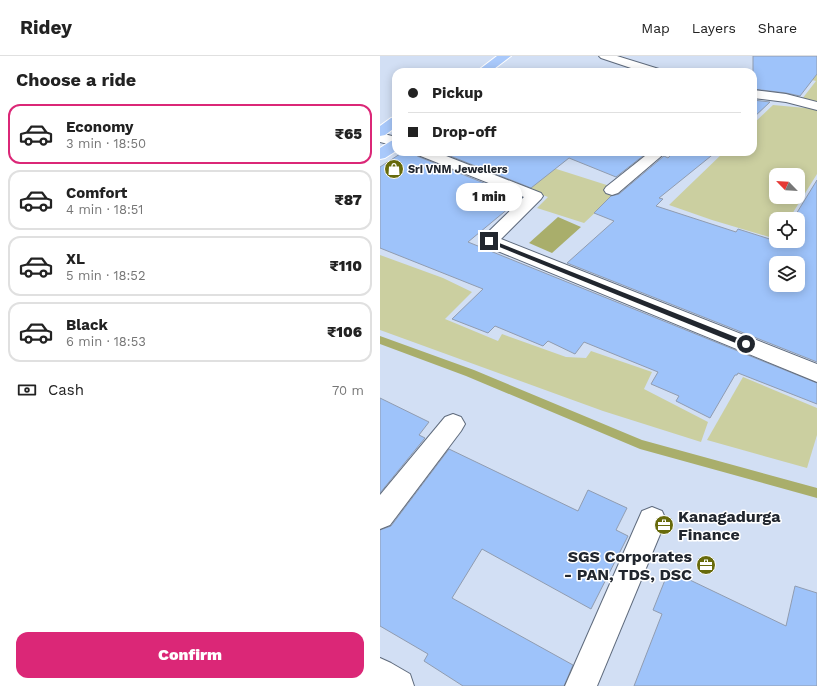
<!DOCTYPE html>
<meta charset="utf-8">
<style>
:root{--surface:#fff;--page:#f6f6f6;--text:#222;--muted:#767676;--line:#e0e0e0;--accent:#db2777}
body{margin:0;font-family:"Work Sans",sans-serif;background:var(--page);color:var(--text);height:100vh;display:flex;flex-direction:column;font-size:15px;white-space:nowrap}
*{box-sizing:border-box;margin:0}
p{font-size:13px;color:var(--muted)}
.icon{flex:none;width:22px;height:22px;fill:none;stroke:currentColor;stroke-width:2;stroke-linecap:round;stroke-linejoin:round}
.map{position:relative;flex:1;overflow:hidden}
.side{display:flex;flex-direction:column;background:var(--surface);width:380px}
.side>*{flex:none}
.banner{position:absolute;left:12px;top:12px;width:365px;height:88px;border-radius:12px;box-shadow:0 2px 10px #0003;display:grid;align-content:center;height:88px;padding:0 16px;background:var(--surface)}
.needle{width:26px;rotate:295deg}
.buttons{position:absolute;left:389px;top:112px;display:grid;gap:8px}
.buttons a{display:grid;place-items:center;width:36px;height:36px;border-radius:8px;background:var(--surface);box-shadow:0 2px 10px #0003;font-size:20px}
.end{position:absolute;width:18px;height:18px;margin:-9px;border:5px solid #21262e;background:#fff;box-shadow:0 0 0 2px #fff}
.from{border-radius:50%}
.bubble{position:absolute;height:28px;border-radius:12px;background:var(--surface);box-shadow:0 2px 10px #0003;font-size:13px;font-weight:800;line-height:28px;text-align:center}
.banner b{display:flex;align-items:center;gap:14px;height:38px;font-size:15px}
.banner b+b{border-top:1px solid var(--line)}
.banner i{width:10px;height:10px;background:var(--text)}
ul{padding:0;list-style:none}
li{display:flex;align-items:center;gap:12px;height:60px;margin:0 8px 6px;padding:0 8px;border:2px solid var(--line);border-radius:12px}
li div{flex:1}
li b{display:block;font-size:15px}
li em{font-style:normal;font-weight:800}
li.selected{border-color:var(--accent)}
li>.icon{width:36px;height:36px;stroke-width:1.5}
h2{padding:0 16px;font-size:18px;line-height:48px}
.pay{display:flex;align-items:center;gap:10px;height:44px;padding:0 16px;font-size:15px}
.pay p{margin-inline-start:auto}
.button{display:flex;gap:8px;margin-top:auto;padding:8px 16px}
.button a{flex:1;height:46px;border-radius:12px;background:var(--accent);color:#fff;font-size:16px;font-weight:800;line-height:46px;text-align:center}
header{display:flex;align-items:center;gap:24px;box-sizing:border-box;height:56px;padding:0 20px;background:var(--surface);border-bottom:1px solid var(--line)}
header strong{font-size:19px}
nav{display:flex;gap:22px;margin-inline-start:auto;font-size:14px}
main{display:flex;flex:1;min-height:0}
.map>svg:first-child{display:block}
.green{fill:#cbcfa0;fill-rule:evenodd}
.water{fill:#a9ae6b}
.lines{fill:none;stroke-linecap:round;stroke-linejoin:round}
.stream{fill:#a9ae6b;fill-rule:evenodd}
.building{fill:#9ec3fa;stroke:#909cb0;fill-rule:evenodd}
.minor-casing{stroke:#5e6a7c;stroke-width:2}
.major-casing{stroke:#fff;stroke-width:2}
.minor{fill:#fff;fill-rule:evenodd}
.major{fill:#a9c9fb;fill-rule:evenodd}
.route{fill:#21262e}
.labels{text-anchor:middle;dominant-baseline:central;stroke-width:3;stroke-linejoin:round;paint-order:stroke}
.far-poi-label{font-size:11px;font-weight:bold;fill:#21262e;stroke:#fff;text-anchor:start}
.near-poi-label{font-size:16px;font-weight:bold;fill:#21262e;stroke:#fff;text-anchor:start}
</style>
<header>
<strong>Ridey</strong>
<nav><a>Map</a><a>Layers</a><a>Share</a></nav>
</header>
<main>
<section class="side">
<h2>Choose a ride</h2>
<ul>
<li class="selected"><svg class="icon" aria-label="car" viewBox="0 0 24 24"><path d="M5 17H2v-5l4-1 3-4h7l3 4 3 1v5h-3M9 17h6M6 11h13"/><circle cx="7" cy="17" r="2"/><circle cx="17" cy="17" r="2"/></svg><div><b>Economy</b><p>3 min · 18:50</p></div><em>₹65</em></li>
<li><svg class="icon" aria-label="car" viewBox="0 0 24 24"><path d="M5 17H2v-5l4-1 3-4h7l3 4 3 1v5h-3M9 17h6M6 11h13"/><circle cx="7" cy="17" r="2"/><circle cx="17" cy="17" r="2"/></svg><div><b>Comfort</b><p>4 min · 18:51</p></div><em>₹87</em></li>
<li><svg class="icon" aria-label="car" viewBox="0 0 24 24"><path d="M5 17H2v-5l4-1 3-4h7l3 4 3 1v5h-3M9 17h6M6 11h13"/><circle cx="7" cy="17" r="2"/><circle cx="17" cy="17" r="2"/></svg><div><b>XL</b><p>5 min · 18:52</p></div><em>₹110</em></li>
<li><svg class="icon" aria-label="car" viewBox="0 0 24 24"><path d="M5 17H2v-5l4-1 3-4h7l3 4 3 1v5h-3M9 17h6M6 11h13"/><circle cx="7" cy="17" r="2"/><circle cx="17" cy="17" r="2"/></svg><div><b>Black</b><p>6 min · 18:53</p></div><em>₹106</em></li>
</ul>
<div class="pay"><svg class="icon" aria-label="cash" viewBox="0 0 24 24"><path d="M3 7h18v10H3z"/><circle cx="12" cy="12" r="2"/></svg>Cash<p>70 m</p></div>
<div class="button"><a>Confirm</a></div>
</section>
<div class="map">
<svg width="437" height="630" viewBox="0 0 437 630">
<rect width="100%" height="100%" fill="#d2dff4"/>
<!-- green -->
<g class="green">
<polygon points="437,14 437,47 422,43 436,25 412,19"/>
<path d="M393 49 437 53V118L409 163H396V183L332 164 289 149 344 96H373V68ZM396 119H418V141H396Z"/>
<polygon points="167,110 233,131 228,137 234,139 204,167 157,152 168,141 135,129"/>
<polygon points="0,199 63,222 92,236 65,263 118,285 122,278 186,301 206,302 211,295 272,316 264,333 328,366 321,386 223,355 0,274"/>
<polygon points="363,321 437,352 437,379 427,412 327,384"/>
</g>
<!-- water -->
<polygon class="water" points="178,161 201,171 172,197 149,187"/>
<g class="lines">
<!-- stream -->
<polygon class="stream" points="0,280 94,314 262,384 437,432 437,442 260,393 86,320 0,288"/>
</g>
<!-- building -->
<g class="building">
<polygon points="373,0 437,0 437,18 420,40 406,37 373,33"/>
<polygon points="373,44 390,46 373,62"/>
<polygon points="23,96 35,96 37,100 141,142 88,186 437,327 437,348 358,317 357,319 355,319 330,362 296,345 299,340 271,328 278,316 204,286 195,298 168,285 163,290 115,270 108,277 72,263 103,233 0,192 0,111"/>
<polygon points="60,96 268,96 236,121 189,102 151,132"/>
<path d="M294 96H336L279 142 283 143 276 150 356 176 358 173 399 186 400 185H418V163H413L437 124V306L187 207 234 165 214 157 231 140 239 138 284 100 288 102ZM396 207H418V229H396Z"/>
<polygon points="0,342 49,366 39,379 45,382 0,437"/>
<polygon points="69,393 198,455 208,434 247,452 236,474 248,480 211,553 102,493 72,542 193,609 184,630 83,630 44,605 48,598 0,570 0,474 11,470"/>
<polygon points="289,514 406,570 415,530 437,537 437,630 254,630 282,558 273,554"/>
</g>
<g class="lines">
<!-- minor casing -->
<g class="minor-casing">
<g id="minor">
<polygon points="219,0 237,0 279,13 281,16 263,16 221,2"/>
<polygon points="373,34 406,38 437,46 437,54 406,46 373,42"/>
<polygon points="0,77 16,81 16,90 0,86"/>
<polygon points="36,96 56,96 161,137 163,140 161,143 121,183 437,308 437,326 103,189 100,185 103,181 144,141 38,99"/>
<polygon points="270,96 286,96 238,137 232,139 226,137 224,134 226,131"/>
<polygon points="73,358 81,361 85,368 81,375 10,469 0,473 0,439 65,361"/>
<polygon points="272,451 282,455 286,464 217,630 185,630 262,455"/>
<polygon points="0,602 11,607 30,618 34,630 0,630"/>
</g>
</g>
<!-- major casing -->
<g class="major-casing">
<g id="major">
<polygon points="117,0 131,0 110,16 96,16"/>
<polygon points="16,61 16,71 5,79 0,80 0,70 11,62"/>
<polygon points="16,84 16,95 5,102 0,103 0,92 11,85"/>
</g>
</g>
<!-- minor -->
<use href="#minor" class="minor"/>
<!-- major -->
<use href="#major" class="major"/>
</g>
<!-- route -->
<polygon class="route" points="109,183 368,286 369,288 366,290 363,290 107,186 107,184"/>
<!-- icons -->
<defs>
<g id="shop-disc" transform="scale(1)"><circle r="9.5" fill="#676a0b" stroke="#fff"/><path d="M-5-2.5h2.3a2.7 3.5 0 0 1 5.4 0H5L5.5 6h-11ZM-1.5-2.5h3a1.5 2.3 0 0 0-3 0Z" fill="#fff"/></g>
<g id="office-disc" transform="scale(1)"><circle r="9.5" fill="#676a0b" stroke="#fff"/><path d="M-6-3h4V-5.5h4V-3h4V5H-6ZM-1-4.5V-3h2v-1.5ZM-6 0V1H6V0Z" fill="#fff"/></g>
</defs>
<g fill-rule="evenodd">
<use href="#shop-disc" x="14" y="113"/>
<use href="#office-disc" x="284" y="469"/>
<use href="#office-disc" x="326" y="509"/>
</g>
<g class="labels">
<!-- far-poi labels -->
<g class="far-poi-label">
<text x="28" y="113">Sri VNM Jewellers</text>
</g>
<!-- near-poi labels -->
<g class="near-poi-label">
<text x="298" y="460">Kanagadurga<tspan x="298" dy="18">Finance</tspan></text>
<text x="312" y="500" text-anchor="end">SGS Corporates<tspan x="312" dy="18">- PAN, TDS, DSC</tspan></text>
</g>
</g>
</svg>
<div class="buttons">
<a><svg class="needle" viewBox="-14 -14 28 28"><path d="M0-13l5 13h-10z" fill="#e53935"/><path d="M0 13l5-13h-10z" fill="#767676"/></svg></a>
<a><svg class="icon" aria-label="locate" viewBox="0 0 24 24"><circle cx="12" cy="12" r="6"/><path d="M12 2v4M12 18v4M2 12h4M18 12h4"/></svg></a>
<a><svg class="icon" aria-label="layers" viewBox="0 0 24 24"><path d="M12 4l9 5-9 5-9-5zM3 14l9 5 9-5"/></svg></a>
</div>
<i class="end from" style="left:366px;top:288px"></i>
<i class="end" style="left:109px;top:185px"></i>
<div class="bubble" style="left:76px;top:127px;width:66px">1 min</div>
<div class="banner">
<b><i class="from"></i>Pickup</b>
<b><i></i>Drop-off</b>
</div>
</div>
</main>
